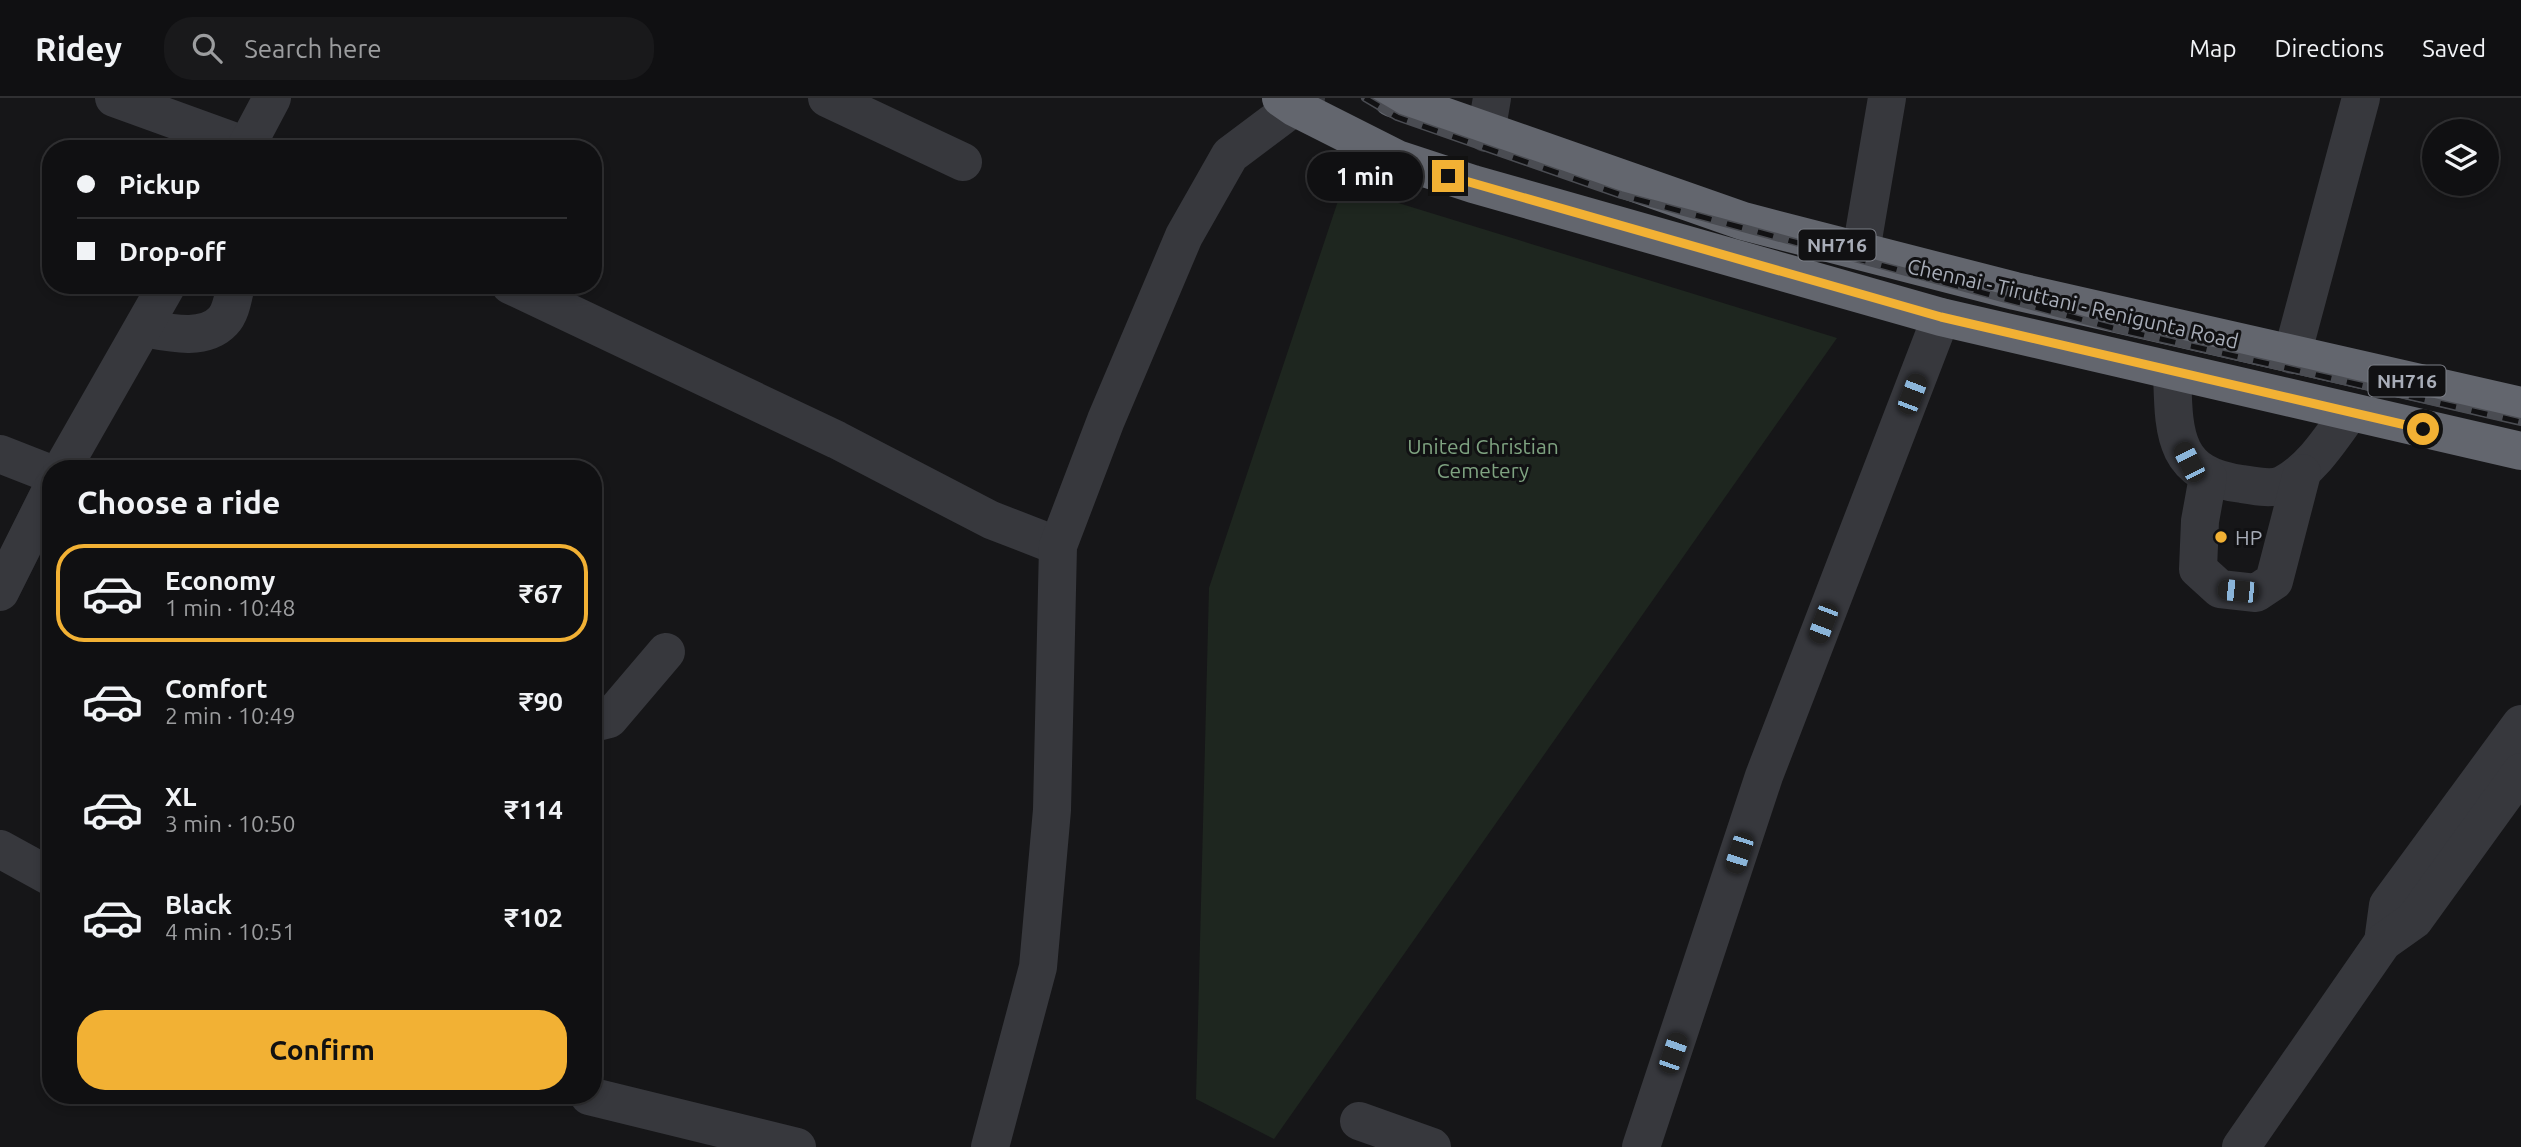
<!DOCTYPE html>
<meta charset="utf-8">
<style>
:root{--surface:#101012;--page:#19191b;--text:#f1f3f6;--muted:#9c9d9f;--line:#303032;--accent:#f2b134}
body{margin:0;font-family:Ubuntu,sans-serif;background:var(--page);color:var(--text);height:100vh;display:flex;flex-direction:column;font-size:26px;white-space:nowrap}
*{box-sizing:border-box;margin:0}
p{font-size:23px;color:var(--muted)}
.icon{flex:none;width:38px;height:38px;fill:none;stroke:currentColor;stroke-width:2;stroke-linecap:round;stroke-linejoin:round}
.map{position:relative;flex:1;overflow:hidden}
.sheet{position:absolute;left:42px;top:362px;width:560px;height:644px;display:flex;flex-direction:column;background:var(--surface);border-radius:28px;box-shadow:0 4px 10px #0003,0 0 0 2px var(--line)}
.sheet>*{flex:none}
.hud{position:absolute;left:42px;top:42px;width:560px;height:154px;border-radius:28px;box-shadow:0 4px 10px #0003,0 0 0 2px var(--line);display:grid;align-content:center;height:154px;padding:0 35px;background:var(--surface)}
.buttons{position:absolute;left:2422px;top:21px;display:grid;gap:14px}
.buttons a{display:grid;place-items:center;width:77px;height:77px;border-radius:50%;background:var(--surface);box-shadow:0 4px 10px #0003,0 0 0 2px var(--line);font-size:35px}
.end{position:absolute;width:32px;height:32px;margin:-16px;border:9px solid #f2b134;background:#111;box-shadow:0 0 0 4px #111}
.from{border-radius:50%}
.bubble{position:absolute;height:49px;border-radius:24px;background:var(--surface);box-shadow:0 4px 10px #0003,0 0 0 2px var(--line);font-size:23px;font-weight:700;line-height:49px;text-align:center}
.car{position:absolute;width:21px;height:42px;margin:-21px -10px;border-radius:9px;box-shadow:0 0 5px 2px #0007;background:linear-gradient(#222 24%,#8ab4d8 0 40%,#222 0 76%,#8ab4d8 0 86%,#222 0)}
.hud b{display:flex;align-items:center;gap:24px;height:66px;font-size:26px}
.hud b+b{border-top:2px solid var(--line)}
.hud i{width:18px;height:18px;background:var(--text)}
ul{padding:0;list-style:none}
li{display:flex;align-items:center;gap:21px;height:98px;margin:0 14px 10px;padding:0 21px;border:4px solid transparent;border-radius:28px}
li div{flex:1}
li b{display:block;font-size:26px}
li em{font-style:normal;font-weight:700}
li.on{border-color:var(--accent)}
li>.icon{width:63px;height:63px;stroke-width:1.5}
h2{padding:0 35px;font-size:32px;line-height:84px}
.primary-button{display:flex;gap:14px;margin-top:auto;padding:14px 35px}
.primary-button a{flex:1;height:80px;border-radius:28px;background:var(--accent);color:#111;font-size:28px;font-weight:700;line-height:80px;text-align:center}
header{display:flex;align-items:center;gap:42px;box-sizing:border-box;height:98px;padding:0 35px;background:var(--surface);border-bottom:2px solid var(--line)}
header strong{font-size:33px}
nav{display:flex;gap:38px;margin-inline-start:auto;font-size:24px}
.search{width:490px;height:63px;background:var(--page);display:flex;align-items:center;gap:18px;box-sizing:border-box;padding:0 24px;border-radius:28px;color:var(--muted);font-size:26px}
.map>svg:first-child{display:block}
.green{fill:#1e261f}
.lines{fill:none;stroke-linecap:round;stroke-linejoin:round}
.minor{stroke:#37383d;stroke-width:38}
.highway{stroke:#63666e;stroke-width:38}
.rail-casing{stroke:#4a4c52;stroke-width:8}
.rail{stroke:#111113;stroke-width:5;stroke-dasharray:16;stroke-linecap:butt}
.route{stroke:#f2b134;stroke-width:9}
.poi-dot{fill:#f2b134;stroke:#111113;stroke-width:2.5}
.labels{text-anchor:middle;dominant-baseline:central;stroke-width:6;stroke-linejoin:round;paint-order:stroke}
.shield{fill:#111113;stroke:#7b7e86;stroke-width:2}
.shield-label{font-size:19px;font-weight:bold;fill:#a8adb8}
.street-label{font-size:21px;fill:#a8adb8;stroke:#111113}
.park-label{font-size:21px;fill:#7fa381;stroke:#111113}
.poi-label{font-size:21px;fill:#a8adb8;stroke:#111113;text-anchor:start}
</style>
<header>
<strong>Ridey</strong>
<div class="search"><svg class="icon" aria-label="search" viewBox="0 0 24 24"><circle cx="10" cy="10" r="6"/><path d="M15 15l6 6"/></svg>Search here</div>
<nav><a>Map</a><a>Directions</a><a>Saved</a></nav>
</header>
<div class="map">
<svg width="2521" height="1049" viewBox="0 0 2521 1049">
<rect width="100%" height="100%" fill="#161618"/>
<!-- green -->
<polygon class="green" points="1343,88 1837,240 1274,1041 1196,1001 1209,490"/>
<g class="lines">
<!-- minor -->
<g class="minor">
<polyline points="114,0 255,51"/>
<polyline points="827,0 963,64"/>
<polyline points="1486,35 1492,0"/>
<polyline points="245,51 272,0"/>
<polyline points="1861,153 1887,0"/>
<polyline points="510,187 837,342 991,422 1058,448"/>
<path d="M143 230C166 234 204 244 223 223 231 215 233 199 236 187"/>
<polyline points="2292,257 2361,0"/>
<path d="M2172 273C2174 333 2171 377 2242 386 2254 388 2273 392 2284 386 2313 370 2331 340 2350 314"/>
<polyline points="0,356 51,376"/>
<polyline points="62,371 167,187"/>
<polyline points="2208,379 2200,423 2198,471 2220,491 2256,495 2274,483 2302,375"/>
<polyline points="0,494 51,392"/>
<polyline points="593,625 609,621 666,554"/>
<polyline points="0,751 51,779"/>
<polyline points="2383,844 2388,807 2521,626"/>
<polyline points="589,998 797,1049"/>
<polyline points="1359,1023 1432,1049"/>
<polyline points="990,1049 1038,869 1052,712 1058,448 1106,322 1184,138 1230,57 1306,0"/>
<polyline points="1641,1049 1764,678 1941,219"/>
<polyline points="2241,1049 2383,844 2414,822 2521,674"/>
</g>
<!-- highway -->
<g class="highway">
<polyline points="1281,0 1294,9 1397,61 1473,86 1941,219 2521,353"/>
<polyline points="1392,0 1743,123 2015,193 2521,308"/>
</g>
<!-- rail casing -->
<g class="rail-casing">
<polyline id="rail" points="1365,0 1397,19 1621,97 2113,230 2521,324"/>
</g>
<!-- rail -->
<use href="#rail" class="rail"/>
</g>
<g class="lines">
<!-- route -->
<polyline class="route" points="1448,78 1941,219 2423,331"/>
</g>
<!-- markers -->
<circle class="poi-dot" cx="2221" cy="439" r="7"/>
<g class="labels">
<!-- shield labels -->
<g class="shield">
<rect x="1798.5" y="131.5" width="77" height="31" rx="5"/>
<rect x="2368.5" y="267.5" width="77" height="31" rx="5"/>
</g>
<g class="shield-label">
<text x="1837" y="147">NH716</text>
<text x="2407" y="283">NH716</text>
</g>
<!-- street labels -->
<g class="street-label">
<text transform="translate(2073 205) rotate(13)">Chennai - Tiruttani - Renigunta Road</text>
</g>
<!-- park labels -->
<g class="park-label">
<text x="1483" y="348">United Christian<tspan x="1483" dy="24">Cemetery</tspan></text>
</g>
<!-- poi labels -->
<g class="poi-label">
<text x="2235" y="439">HP</text>
</g>
</g>
</svg>
<div class="buttons">
<a><svg class="icon" aria-label="layers" viewBox="0 0 24 24"><path d="M12 4l9 5-9 5-9-5zM3 14l9 5 9-5"/></svg></a>
</div>
<i class="end from" style="left:2423px;top:331px"></i>
<i class="end" style="left:1448px;top:78px"></i>
<div class="bubble" style="left:1307px;top:54px;width:116px">1 min</div>
<i class="car" style="left:1912px;top:296px;rotate:21deg"></i>
<i class="car" style="left:2189px;top:364px;rotate:333deg"></i>
<i class="car" style="left:2238px;top:493px;rotate:276deg"></i>
<i class="car" style="left:1823px;top:525px;rotate:201deg"></i>
<i class="car" style="left:1739px;top:755px;rotate:198deg"></i>
<i class="car" style="left:1673px;top:955px;rotate:19deg"></i>
<div class="hud">
<b><i class="from"></i>Pickup</b>
<b><i></i>Drop-off</b>
</div>
<section class="sheet">
<h2>Choose a ride</h2>
<ul>
<li class="on"><svg class="icon" aria-label="car" viewBox="0 0 24 24"><path d="M5 17H2v-5l4-1 3-4h7l3 4 3 1v5h-3M9 17h6M6 11h13"/><circle cx="7" cy="17" r="2"/><circle cx="17" cy="17" r="2"/></svg><div><b>Economy</b><p>1 min · 10:48</p></div><em>₹67</em></li>
<li><svg class="icon" aria-label="car" viewBox="0 0 24 24"><path d="M5 17H2v-5l4-1 3-4h7l3 4 3 1v5h-3M9 17h6M6 11h13"/><circle cx="7" cy="17" r="2"/><circle cx="17" cy="17" r="2"/></svg><div><b>Comfort</b><p>2 min · 10:49</p></div><em>₹90</em></li>
<li><svg class="icon" aria-label="car" viewBox="0 0 24 24"><path d="M5 17H2v-5l4-1 3-4h7l3 4 3 1v5h-3M9 17h6M6 11h13"/><circle cx="7" cy="17" r="2"/><circle cx="17" cy="17" r="2"/></svg><div><b>XL</b><p>3 min · 10:50</p></div><em>₹114</em></li>
<li><svg class="icon" aria-label="car" viewBox="0 0 24 24"><path d="M5 17H2v-5l4-1 3-4h7l3 4 3 1v5h-3M9 17h6M6 11h13"/><circle cx="7" cy="17" r="2"/><circle cx="17" cy="17" r="2"/></svg><div><b>Black</b><p>4 min · 10:51</p></div><em>₹102</em></li>
</ul>
<div class="primary-button"><a>Confirm</a></div>
</section>
</div>
